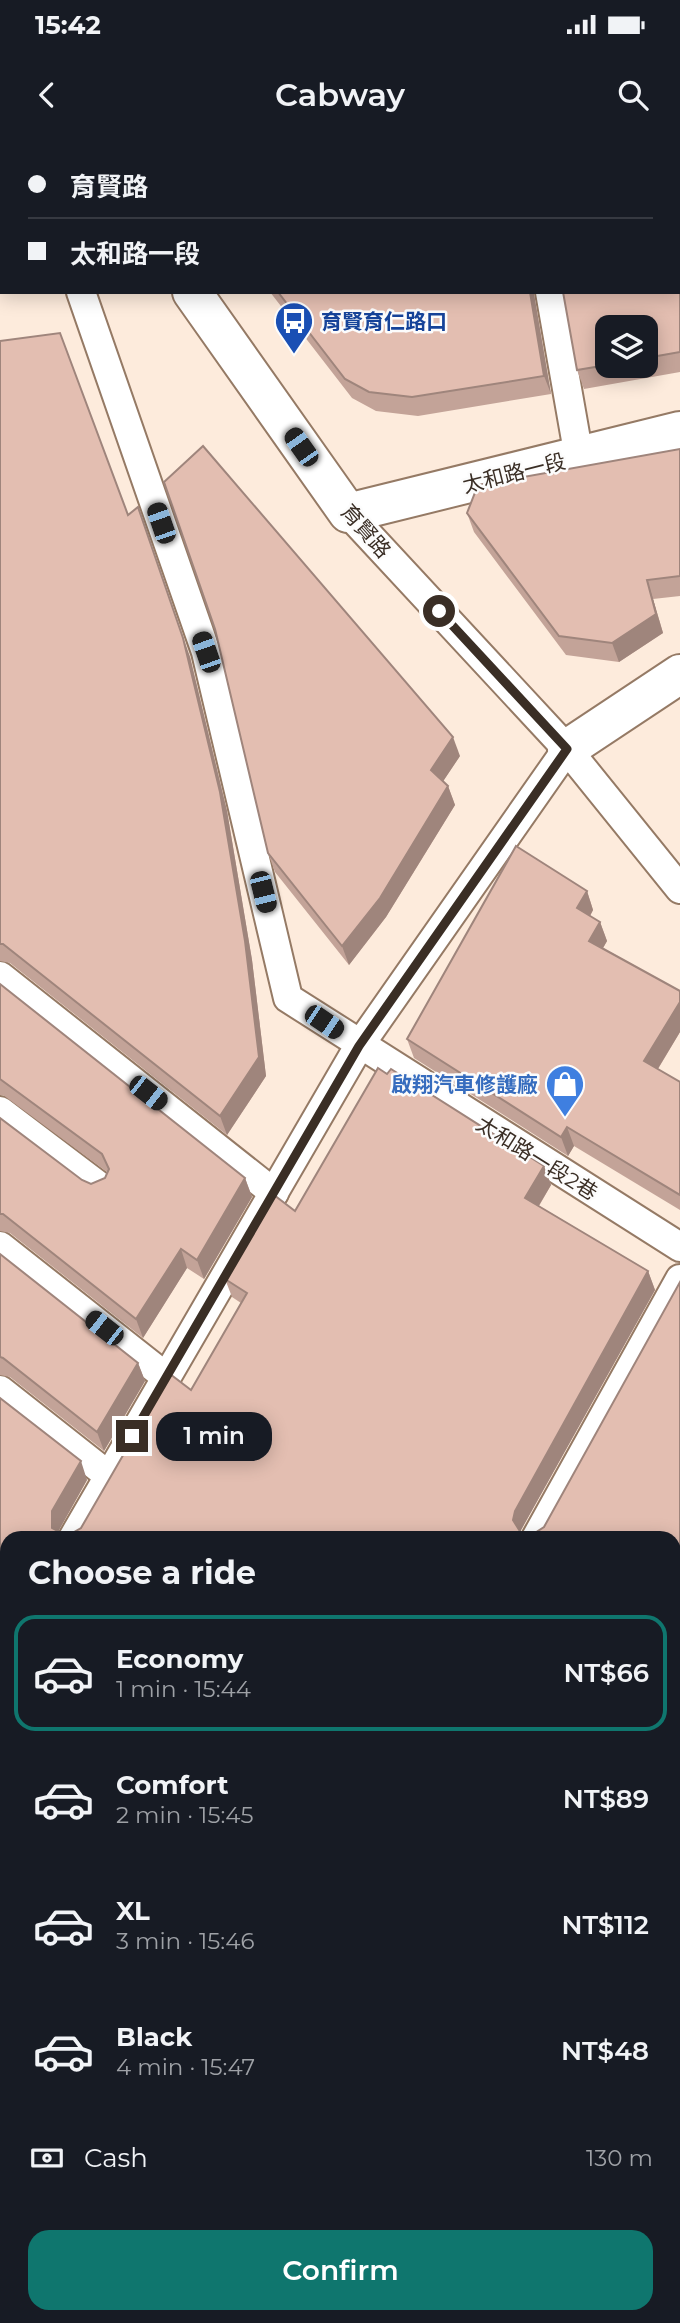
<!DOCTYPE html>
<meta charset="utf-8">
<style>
:root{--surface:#171b24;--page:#20242c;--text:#f1f3f6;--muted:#9ea1a6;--line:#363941;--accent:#0f766e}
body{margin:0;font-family:Montserrat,"Noto Sans TC",sans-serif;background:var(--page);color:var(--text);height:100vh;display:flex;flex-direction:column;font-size:26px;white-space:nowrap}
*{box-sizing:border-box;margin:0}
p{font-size:23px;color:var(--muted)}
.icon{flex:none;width:38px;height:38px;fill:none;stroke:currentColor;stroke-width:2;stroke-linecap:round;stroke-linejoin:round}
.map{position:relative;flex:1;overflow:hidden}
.sheet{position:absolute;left:0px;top:1391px;width:681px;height:793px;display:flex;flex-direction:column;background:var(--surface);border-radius:21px 21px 0 0;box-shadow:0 4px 18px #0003}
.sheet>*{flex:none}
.hud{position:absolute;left:0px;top:0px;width:681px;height:154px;box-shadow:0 4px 18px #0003;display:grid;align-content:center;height:154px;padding:0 28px;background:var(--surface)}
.fabs{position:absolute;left:595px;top:175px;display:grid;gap:14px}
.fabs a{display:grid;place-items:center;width:63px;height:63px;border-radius:14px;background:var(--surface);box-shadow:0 4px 18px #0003;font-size:35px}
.end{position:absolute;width:32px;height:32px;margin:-16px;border:9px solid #3a2e25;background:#fff;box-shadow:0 0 0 4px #fff}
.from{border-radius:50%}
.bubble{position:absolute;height:49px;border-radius:21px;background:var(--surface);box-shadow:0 4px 18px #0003;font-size:23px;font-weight:600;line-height:49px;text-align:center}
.car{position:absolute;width:21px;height:42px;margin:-21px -10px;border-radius:9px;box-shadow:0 0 5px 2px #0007;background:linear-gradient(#222 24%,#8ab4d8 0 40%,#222 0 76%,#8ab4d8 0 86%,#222 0)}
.hud b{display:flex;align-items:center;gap:24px;height:66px;font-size:26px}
.hud b+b{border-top:2px solid var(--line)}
.hud i{width:18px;height:18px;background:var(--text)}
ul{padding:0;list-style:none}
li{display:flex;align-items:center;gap:21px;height:116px;margin:0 14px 10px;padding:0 14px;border:4px solid transparent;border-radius:21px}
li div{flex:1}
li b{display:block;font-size:26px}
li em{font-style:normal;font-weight:600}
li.selected{border-color:var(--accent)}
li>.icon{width:63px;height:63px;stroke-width:1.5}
h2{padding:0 28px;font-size:32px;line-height:84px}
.pay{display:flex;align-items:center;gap:18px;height:77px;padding:0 28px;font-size:26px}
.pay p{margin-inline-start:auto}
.button{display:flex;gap:14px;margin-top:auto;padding:14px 28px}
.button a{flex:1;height:80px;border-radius:21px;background:var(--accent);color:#fff;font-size:28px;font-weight:600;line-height:80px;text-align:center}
.status{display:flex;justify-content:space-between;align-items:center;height:49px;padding:0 35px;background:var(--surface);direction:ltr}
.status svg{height:19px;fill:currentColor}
header{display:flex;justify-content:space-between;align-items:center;height:91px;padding:0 28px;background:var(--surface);font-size:32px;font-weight:600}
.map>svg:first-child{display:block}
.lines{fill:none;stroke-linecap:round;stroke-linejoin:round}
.service-casing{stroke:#957a65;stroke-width:32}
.minor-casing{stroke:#957a65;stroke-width:42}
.service{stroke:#fff;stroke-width:28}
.minor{stroke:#fff;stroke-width:38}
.wall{fill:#c3a398;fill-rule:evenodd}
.shaded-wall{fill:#9f857c}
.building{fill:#e3beb1;stroke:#9f857c;stroke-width:2}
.route{stroke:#3a2e25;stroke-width:9}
.labels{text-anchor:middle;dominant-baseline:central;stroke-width:5;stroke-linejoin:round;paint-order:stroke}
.transit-label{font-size:21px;font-weight:bold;fill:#164399;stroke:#fcfcfc;text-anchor:start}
.street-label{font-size:21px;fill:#3a2e25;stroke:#fcfcfc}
.shop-label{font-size:21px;font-weight:bold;fill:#366cbe;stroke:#fcfcfc;text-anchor:end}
</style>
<div class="status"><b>15:42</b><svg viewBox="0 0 49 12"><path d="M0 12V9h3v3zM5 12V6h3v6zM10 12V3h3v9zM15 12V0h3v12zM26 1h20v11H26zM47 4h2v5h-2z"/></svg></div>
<header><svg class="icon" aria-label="back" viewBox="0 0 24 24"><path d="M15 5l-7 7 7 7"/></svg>Cabway<svg class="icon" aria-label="search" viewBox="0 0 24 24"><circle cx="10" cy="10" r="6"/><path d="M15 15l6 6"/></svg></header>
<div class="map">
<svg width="680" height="2183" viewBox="0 0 680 2183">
<rect width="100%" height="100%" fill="#fdebdc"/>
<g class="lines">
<!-- service casing -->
<g class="service-casing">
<g id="service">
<polyline points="29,0 29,2"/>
<polyline points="81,152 206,512 288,858 680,1107"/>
<polyline points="550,152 579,317"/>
<polyline points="348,373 567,609 680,749"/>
<polyline points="0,836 274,1053"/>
<polyline points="0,971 99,1046"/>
<polyline points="0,1106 166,1237"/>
<polyline points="0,1250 109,1336"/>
<polyline points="73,1398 359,906 567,609"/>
<polyline points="536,1398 680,1139"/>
<polyline points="0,1523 7,1511"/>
<polyline points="0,1626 7,1627"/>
<polyline points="674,1639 680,1627"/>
</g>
</g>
<!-- minor casing -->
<g class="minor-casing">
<g id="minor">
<polyline points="85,0 86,2"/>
<polyline points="192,152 348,373 680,291"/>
<polyline points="567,609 680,534"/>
<polyline points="0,1810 7,1819"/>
<polyline points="242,2177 246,2183"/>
</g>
</g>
<!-- service -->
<use href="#service" class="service"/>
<!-- minor -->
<use href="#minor" class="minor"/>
</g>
<!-- wall -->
<g class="wall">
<path d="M396 0H680V232L584 249 577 230 679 2H397ZM607 187H646V226H607Z"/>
<polygon points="270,152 534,152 534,154 551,254 418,276 376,271 352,258"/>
<polygon points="0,201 128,375 190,517 227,671 252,820 266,936 227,995 10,823 0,821"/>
<polygon points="680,309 680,456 653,459 663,493 619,522 566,515 474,392 467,373"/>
<polygon points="460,616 443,641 448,646 455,665 386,777 349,825 275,732 268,713"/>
<polygon points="587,751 593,770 590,776 600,782 607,801 603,808 680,851 680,892 658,929 680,942 680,1070 574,1006 568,1016 414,918 407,899"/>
<polygon points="0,844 245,1038 252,1057 204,1139 187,1128 143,1198 10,1093 0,1091 0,978 82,1040 91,1044 105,1038 107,1032 3,955 0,955"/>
<polygon points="544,1026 551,1045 539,1066 648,1131 655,1150 521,1390 521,1393 530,1396 544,1387 680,1142 680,1611 674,1612 674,1398 7,1398 7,1495 0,1499 0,1258 87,1340 59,1390 59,1391 67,1396 81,1388 191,1250 241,1163 232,1157 225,1139 295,1071"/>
<polygon points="0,1114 138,1223 145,1241 104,1311 10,1237 0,1235"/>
<polygon points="7,1513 7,1542 2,1539 0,1534 0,1517"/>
<polygon points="680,1629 680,1759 674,1756 674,1633"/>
<polygon points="0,1634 7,1636 7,1719 0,1716"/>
<polygon points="680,1789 680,1843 674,1841 674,1790"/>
<polygon points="0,1943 7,1954 7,2139 0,2142"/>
<polygon points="51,2177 66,2177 61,2181"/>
<polygon points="94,2177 179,2177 180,2179 173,2183 103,2183"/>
<polygon points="476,2177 674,2177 680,2183 508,2183"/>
</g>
<!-- shaded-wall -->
<g class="shaded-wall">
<polygon points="263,0 280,0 280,2 260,2"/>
<polygon points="530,152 534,152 534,154 551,254 544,236"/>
<polygon points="138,367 190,517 227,671 252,820 266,936 227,995 220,976"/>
<polygon points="647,440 653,459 663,493 619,522 612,503"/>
<polygon points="453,597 460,616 438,649 431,630"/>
<polygon points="448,646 455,665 386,777 349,825 342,806"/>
<polygon points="587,751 593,770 584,787 577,768"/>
<polygon points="600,782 607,801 596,820 589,801"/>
<polygon points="680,862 680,892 651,940 644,921"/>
<polygon points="567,987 574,1006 568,1016 561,997"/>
<polygon points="544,1026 551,1045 532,1077 525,1058"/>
<polygon points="245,1038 252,1057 204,1139 197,1120"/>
<polygon points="181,1109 187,1128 143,1198 136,1179"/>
<polygon points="648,1131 655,1150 521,1390 520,1398 513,1380 515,1371"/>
<polygon points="138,1223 145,1241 104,1311 97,1292"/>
<polygon points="81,1321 87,1340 59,1390 59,1398 52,1388 52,1371"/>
<polygon points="566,2177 569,2177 571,2183 568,2183"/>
</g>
<!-- building -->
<g class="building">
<polygon points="203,0 263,0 260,2 204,2"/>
<polygon points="401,0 680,0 680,212 646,218 646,187 607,187 607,225 577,230 563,152 679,152 679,2 402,2"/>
<polygon points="278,152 530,152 544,236 412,257 369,252 345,239"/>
<polygon points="60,193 128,375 138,367 183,498 220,652 245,801 259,917 220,976 3,804 0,804 0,201"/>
<polygon points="203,306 453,597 431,630 448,646 380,758 342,806 268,713 215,489 164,342"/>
<polygon points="680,309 680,436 647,440 656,474 612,503 559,496 467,373 478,345"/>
<polygon points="516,706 587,751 577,768 600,782 589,801 680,851 680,862 644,921 680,942 680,1055 567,987 561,997 407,899"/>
<polygon points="0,844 245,1038 197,1120 181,1109 136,1179 3,1074 0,1074 0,978 82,1040 91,1044 105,1038 109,1029 102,1014 0,939"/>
<polygon points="378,928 387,934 391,929 544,1026 525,1058 648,1131 515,1371 513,1380 521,1393 530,1396 544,1387 680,1142 680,1593 674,1592 674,1398 7,1398 7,1479 0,1476 0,1258 81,1321 52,1371 52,1388 67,1396 81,1388 170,1234 191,1250 247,1153 225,1139 274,1055 295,1071"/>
<polygon points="0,1114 138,1223 97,1292 3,1218 0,1217"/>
<polygon points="7,1513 7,1527 0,1523 0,1517"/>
<polygon points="680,1629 680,1744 674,1741 674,1633"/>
<polygon points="0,1634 7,1636 7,1702 0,1700"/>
<polygon points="680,1789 680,1826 674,1824 674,1790"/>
<polygon points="680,1870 680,2183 626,2183 594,2177 674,2177 674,1888"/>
<polygon points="0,1943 7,1954 7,2133 1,2124 0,2125"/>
<polygon points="114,2177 154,2177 144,2183"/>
</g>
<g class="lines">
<!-- route -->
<polyline class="route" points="132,1296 359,906 567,609 439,471"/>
</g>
<!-- icons -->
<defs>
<g id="bus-pin" transform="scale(2.0125)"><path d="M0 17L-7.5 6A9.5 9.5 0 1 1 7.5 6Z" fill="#1a4fb4" stroke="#fcfcfc"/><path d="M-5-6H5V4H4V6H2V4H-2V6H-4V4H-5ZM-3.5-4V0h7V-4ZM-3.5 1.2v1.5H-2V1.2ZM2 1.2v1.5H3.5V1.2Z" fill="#fff"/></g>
<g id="shop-pin" transform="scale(2.0125)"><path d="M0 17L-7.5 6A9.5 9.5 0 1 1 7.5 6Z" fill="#3f7fe0" stroke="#fcfcfc"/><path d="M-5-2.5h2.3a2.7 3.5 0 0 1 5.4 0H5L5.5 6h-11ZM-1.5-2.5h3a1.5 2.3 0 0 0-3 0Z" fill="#fff"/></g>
</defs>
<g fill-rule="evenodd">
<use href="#bus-pin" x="294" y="181"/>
<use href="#shop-pin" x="565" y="944"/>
</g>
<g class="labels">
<!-- transit labels -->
<g class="transit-label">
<text x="321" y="181">育賢育仁路口</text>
</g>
<!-- street labels -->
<g class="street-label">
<text transform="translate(514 333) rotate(-14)">太和路一段</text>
<text transform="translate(366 391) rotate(49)">育賢路</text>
<text transform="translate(537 1018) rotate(32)">太和路一段2巷</text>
</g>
<!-- shop labels -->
<g class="shop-label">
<text x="538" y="944">啟翔汽車修護廠</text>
</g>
</g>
</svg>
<div class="fabs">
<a><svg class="icon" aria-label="layers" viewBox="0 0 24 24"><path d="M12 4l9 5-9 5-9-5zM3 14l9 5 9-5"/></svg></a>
</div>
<i class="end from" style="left:439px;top:471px"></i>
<i class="end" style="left:132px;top:1296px"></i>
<div class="bubble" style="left:156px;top:1272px;width:116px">1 min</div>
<i class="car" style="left:301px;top:307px;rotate:325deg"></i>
<i class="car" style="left:161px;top:383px;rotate:341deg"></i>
<i class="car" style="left:206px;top:512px;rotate:341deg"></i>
<i class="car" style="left:263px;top:752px;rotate:166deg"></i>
<i class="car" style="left:324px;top:882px;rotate:124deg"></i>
<i class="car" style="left:148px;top:953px;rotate:128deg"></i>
<i class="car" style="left:104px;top:1188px;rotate:308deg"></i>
<div class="hud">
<b><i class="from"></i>育賢路</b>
<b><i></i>太和路一段</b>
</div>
<section class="sheet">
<h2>Choose a ride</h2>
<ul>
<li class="selected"><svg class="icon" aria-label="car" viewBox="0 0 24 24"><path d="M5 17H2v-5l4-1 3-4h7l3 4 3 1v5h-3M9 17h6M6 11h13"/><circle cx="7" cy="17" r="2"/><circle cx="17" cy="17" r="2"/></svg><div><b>Economy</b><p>1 min · 15:44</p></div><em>NT$66</em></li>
<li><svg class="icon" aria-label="car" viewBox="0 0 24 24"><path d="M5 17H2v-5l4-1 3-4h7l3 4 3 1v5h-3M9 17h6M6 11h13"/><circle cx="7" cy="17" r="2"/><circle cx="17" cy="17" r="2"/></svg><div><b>Comfort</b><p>2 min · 15:45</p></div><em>NT$89</em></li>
<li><svg class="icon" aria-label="car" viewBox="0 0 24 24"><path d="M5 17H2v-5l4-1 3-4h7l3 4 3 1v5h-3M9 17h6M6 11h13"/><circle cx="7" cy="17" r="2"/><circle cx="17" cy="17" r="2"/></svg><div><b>XL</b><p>3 min · 15:46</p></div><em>NT$112</em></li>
<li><svg class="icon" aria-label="car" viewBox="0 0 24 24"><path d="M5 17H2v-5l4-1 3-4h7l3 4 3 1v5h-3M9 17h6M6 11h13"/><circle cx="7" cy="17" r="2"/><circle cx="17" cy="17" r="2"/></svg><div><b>Black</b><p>4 min · 15:47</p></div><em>NT$48</em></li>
</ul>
<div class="pay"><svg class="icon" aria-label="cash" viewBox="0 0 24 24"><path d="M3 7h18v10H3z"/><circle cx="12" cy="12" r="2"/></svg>Cash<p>130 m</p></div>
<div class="button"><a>Confirm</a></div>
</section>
</div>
